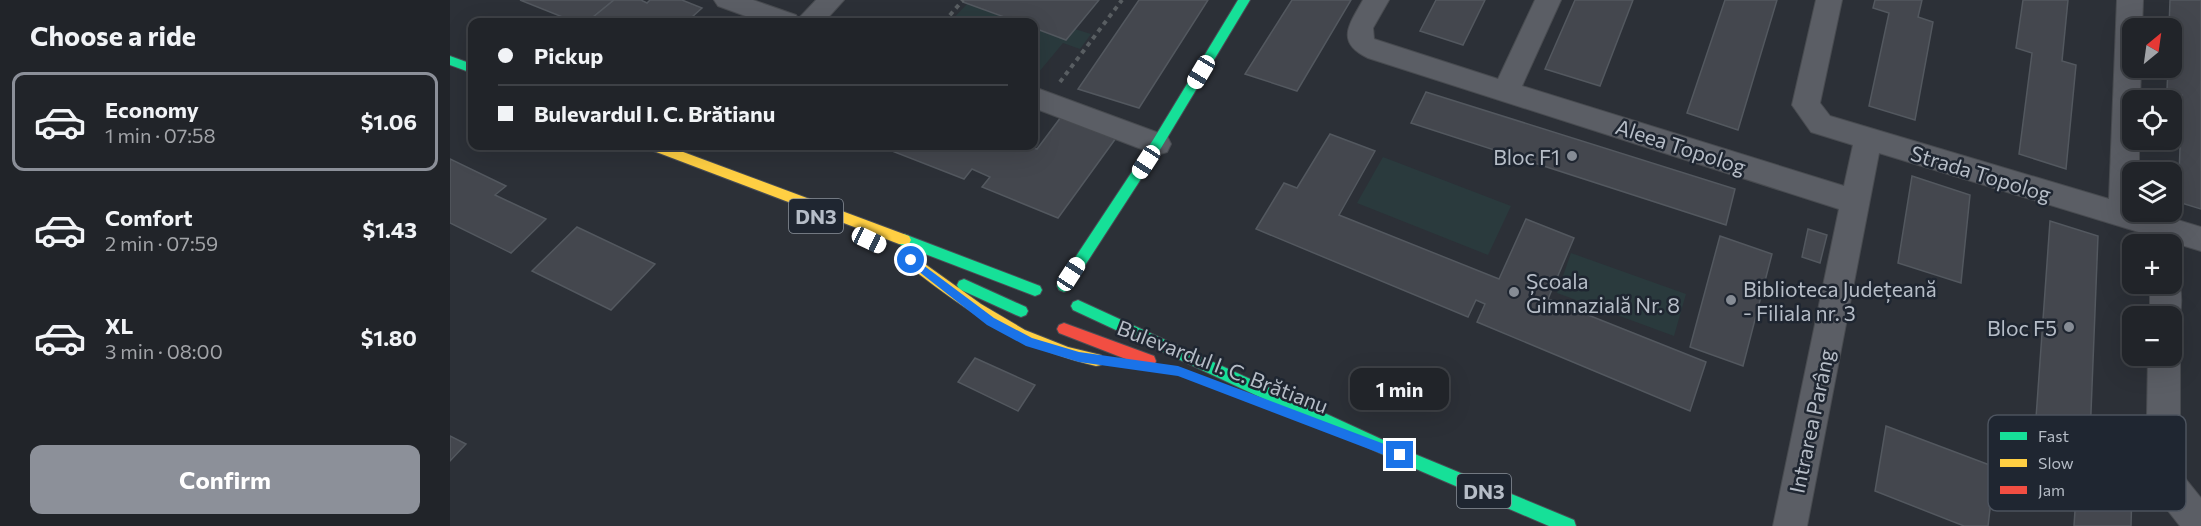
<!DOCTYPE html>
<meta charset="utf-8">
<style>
:root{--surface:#212429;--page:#2d3035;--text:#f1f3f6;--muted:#a2a4a8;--line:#3e4146;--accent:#8c9099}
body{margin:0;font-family:Commissioner,sans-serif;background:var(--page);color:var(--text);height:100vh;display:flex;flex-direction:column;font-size:22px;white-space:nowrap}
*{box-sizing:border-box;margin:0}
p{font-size:20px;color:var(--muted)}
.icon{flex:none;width:33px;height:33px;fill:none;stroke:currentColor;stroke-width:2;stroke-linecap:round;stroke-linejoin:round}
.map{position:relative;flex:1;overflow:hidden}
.sheet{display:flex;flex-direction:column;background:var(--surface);width:450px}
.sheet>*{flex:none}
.guide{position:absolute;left:18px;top:18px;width:570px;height:132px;border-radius:12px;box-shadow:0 6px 24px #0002,0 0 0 2px var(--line);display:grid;align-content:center;height:132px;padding:0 30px;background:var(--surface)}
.needle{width:39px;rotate:29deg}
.controls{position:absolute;left:1672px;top:18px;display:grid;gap:12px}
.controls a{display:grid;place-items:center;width:60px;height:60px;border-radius:12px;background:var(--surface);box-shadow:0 6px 24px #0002,0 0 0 2px var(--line);font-size:30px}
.end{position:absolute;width:27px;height:27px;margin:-14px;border:8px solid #1a73e8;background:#fff;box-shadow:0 0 0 3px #fff}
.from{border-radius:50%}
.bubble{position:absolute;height:42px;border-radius:12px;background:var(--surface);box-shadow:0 6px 24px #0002,0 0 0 2px var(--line);font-size:20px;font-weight:700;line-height:42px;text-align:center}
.car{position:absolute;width:18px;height:36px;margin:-18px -9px;border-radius:8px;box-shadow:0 0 4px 2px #0007;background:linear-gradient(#fff 24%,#345 0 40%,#fff 0 76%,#345 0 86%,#fff 0)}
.guide b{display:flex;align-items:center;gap:21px;height:57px;font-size:22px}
.guide b+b{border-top:2px solid var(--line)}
.guide i{width:15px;height:15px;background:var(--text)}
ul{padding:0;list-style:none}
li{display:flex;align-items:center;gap:18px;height:99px;margin:0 12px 9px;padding:0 18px;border:3px solid transparent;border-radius:12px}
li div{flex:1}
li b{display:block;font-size:22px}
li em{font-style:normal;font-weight:700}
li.current{border-color:var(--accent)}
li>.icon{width:54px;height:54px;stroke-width:1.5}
h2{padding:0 30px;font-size:27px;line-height:72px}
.cta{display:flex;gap:12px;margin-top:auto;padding:12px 30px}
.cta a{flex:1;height:69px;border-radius:12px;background:var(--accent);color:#fff;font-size:24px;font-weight:700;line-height:69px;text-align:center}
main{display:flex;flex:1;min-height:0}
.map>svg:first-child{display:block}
.green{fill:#2a3a3d}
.building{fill:#44474e;stroke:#53585f;stroke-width:1.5}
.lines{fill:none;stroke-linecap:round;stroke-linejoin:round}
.street-casing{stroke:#484b50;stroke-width:2}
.fast-casing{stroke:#494d54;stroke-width:2}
.slow-casing{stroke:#494d54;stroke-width:2}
.jam-casing{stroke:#494d54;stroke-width:2}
.path{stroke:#595e62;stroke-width:4;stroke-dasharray:4.5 4.5;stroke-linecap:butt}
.street{fill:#5b5e65;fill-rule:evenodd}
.fast{fill:#16e098;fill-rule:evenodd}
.slow{fill:#ffcf43;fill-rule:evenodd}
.jam{fill:#f24e42;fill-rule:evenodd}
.route{fill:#1a73e8}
.poi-dot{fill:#868c95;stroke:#1f2631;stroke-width:2}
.labels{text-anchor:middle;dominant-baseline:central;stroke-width:5;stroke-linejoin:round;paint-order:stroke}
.shield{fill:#1f2631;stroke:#89909a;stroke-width:1.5}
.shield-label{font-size:20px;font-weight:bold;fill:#b6bdc7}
.street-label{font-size:21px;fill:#b6bdc7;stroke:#1f2631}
.poi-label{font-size:21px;fill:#b6bdc7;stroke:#1f2631;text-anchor:end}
.key{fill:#1f2631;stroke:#4c535e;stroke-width:1.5}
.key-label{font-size:16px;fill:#b6bdc7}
</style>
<main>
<section class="sheet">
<h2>Choose a ride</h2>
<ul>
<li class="current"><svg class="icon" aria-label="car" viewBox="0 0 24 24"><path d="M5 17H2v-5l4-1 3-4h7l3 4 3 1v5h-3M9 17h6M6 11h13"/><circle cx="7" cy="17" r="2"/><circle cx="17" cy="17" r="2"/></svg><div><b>Economy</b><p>1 min · 07:58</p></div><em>$1.06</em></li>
<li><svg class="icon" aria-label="car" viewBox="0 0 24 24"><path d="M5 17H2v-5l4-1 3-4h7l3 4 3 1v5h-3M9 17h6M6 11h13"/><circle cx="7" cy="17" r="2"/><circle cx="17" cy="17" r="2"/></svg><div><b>Comfort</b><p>2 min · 07:59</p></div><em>$1.43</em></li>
<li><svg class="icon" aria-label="car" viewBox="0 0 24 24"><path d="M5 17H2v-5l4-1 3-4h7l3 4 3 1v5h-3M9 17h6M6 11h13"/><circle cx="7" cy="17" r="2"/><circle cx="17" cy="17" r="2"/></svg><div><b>XL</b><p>3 min · 08:00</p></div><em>$1.80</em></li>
</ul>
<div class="cta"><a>Confirm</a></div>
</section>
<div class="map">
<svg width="1751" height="526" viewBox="0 0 1751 526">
<rect width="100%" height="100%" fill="#2c3037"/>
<!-- green -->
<g class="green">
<polygon points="517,4 568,22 500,22"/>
<polygon points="584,28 616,40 625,29 641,34 630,49 613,43 588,73 584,71"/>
<polygon points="933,157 1061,206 1038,255 907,203"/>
<polygon points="1121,253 1236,294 1224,336 1107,293"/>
</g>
<!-- building -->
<g class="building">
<polygon points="70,0 164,0 137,22 125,22"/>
<polygon points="164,0 191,0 197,3 200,0 232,0 252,8 241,18 252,22 137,22"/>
<polygon points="514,0 649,0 616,40 584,28 584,22 568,22 513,2"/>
<polygon points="689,0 758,0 689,108 628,89"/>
<polygon points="842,0 901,0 847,91 795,74"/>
<polygon points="986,0 1035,0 1013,45 970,31"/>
<polygon points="1125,0 1183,0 1150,86 1095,69"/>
<polygon points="1275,0 1327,0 1288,130 1237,113"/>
<polygon points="1425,0 1472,0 1468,17 1483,22 1465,120 1419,106 1439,13 1423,8"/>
<polygon points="1573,0 1618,0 1612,61 1626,65 1616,169 1569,154 1582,53 1566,48"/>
<polygon points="1720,0 1751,0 1751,209 1728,202 1732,95 1717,90 1718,68 1722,68 1722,28 1719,28"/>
<polygon points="976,92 1285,189 1276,225 961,123"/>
<polygon points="611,117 666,138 608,218 532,187 540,177 522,169 514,179 442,151 447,146 578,146 587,149"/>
<polygon points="880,134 925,151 889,215 1049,279 1076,219 1124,238 1098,299 1256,362 1240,411 1027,322 1035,304 1026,300 1018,317 806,229 834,183 847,188"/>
<polygon points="0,159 56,186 45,195 96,219 61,253 0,223"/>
<polygon points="1462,176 1520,195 1511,283 1448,263"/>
<polygon points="1600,221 1648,236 1640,437 1586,418"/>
<polygon points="127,227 205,264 161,310 82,271"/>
<polygon points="1358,229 1377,235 1370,263 1352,257"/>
<polygon points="1270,236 1322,254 1293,366 1240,347"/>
<polygon points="525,358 585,385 568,411 508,382"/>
<polygon points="1436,426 1545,467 1538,526 1514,526 1425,491"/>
<polygon points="1630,433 1683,453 1681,526 1624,526"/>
<polygon points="0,436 16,444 0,461"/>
</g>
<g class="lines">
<!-- street casing -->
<g class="street-casing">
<g id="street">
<polygon points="264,0 303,0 346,15 348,19 366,0 394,0 374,22 312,22 268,6"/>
<path d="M913 0H939L923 28 924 39 1048 79 1085 0H1111L1072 86 1394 186 1403 145 1361 132 1342 105 1366 0H1392L1370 103 1380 116 1659 199 1667 0H1693L1692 28H1683V68H1691L1690 100H1683V140H1689V172H1683V212H1701L1751 227V251L1429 153 1357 526H1323L1389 209 918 58C885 42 899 25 913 0Z"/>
<polygon points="584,87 717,136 721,144 717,152 707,155 584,108"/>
<path d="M1722 273 1726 275C1733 290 1733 311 1726 326L1722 327V316H1700V284H1722Z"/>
<polygon points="1722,345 1725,346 1730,356 1730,472 1751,498 1751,526 1730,526 1701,489 1696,477 1698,356 1722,356"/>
</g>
</g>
<!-- fast casing -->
<g class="fast-casing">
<g id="fast">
<polygon points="788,0 800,0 711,148 619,290 614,292 609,290 607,286 609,282 703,140"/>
<polygon points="0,56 22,64 22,73 0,65"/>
<polygon points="454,234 590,286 592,290 590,294 585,296 449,244 447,240 449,236"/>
<polygon points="514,279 576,307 578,311 576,315 571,317 566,315 509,289 507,285 509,281"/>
<polygon points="628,300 955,450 1124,520 1126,526 1099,526 945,460 623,310 621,306 623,302"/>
</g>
</g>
<!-- slow casing -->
<g class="slow-casing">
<g id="slow">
<polygon points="199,146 217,146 459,236 461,240 459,244 449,244 201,150"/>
<path d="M461 254 531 304 575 330 618 347 651 355 653 360 651 365 646 366C567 347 519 313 456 264L454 260 456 256Z"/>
</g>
</g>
<!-- jam casing -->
<g class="jam-casing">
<polygon id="jam" points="614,323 704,356 706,361 704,366 699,368 609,333 607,329 609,325"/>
</g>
<!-- path -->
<g class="path">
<polyline points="494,22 513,0"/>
<polyline points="610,82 672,0"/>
</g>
<!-- street -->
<use href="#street" class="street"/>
<!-- fast -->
<use href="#fast" class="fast"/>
<!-- slow -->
<use href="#slow" class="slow"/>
<!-- jam -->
<use href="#jam" class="jam"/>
</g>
<!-- route -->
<polygon class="route" points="461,256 544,318 582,338 629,352 728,366 950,450 956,455 950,461 728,376 629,362 576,346 537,325 458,263 456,260"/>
<!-- markers -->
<g class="poi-dot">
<circle cx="1122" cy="156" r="6"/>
<circle cx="1064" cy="292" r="6"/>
<circle cx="1281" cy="300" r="6"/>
<circle cx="1619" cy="327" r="6"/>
</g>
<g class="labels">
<!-- shield labels -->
<g class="shield">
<rect x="339" y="199" width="54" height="34" rx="4.5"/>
<rect x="1007" y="474" width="54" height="34" rx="4.5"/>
</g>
<g class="shield-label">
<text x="366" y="216">DN3</text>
<text x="1034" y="491">DN3</text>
</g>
<!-- street labels -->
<g class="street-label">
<text transform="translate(1231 146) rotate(18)">Aleea Topolog</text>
<text transform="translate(1531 173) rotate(17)">Strada Topolog</text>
<text transform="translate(773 366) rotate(21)">Bulevardul I. C. Brătianu</text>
<text transform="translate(1361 421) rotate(-78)">Intrarea Parâng</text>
</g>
<!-- poi labels -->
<g class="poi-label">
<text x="1110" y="156">Bloc F1</text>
<text x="1076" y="280" text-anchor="start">Școala<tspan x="1076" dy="24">Gimnazială Nr. 8</tspan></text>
<text x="1293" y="288" text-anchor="start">Biblioteca Județeană<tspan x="1293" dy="24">- Filiala nr. 3</tspan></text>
<text x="1607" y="327">Bloc F5</text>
</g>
</g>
<!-- legend -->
<rect x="1538" y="415" width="198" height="96" rx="9" class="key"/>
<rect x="1550" y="432" width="27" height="8" fill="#16e098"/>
<rect x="1550" y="459" width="27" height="8" fill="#ffcf43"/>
<rect x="1550" y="486" width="27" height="8" fill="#f24e42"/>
<g class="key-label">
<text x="1588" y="442">Fast</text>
<text x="1588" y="469">Slow</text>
<text x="1588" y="496">Jam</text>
</g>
</svg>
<div class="controls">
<a><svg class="needle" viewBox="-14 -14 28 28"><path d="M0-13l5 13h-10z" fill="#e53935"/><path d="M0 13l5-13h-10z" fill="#a2a4a8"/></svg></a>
<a><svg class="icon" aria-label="locate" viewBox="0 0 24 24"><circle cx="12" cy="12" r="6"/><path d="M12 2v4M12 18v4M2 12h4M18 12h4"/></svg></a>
<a><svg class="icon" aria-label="layers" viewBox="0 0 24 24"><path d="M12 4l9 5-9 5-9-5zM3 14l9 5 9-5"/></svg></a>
<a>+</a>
<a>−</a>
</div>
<i class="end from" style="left:461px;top:260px"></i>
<i class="end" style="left:950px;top:455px"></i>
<div class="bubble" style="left:900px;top:368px;width:99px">1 min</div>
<i class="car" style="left:751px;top:72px;rotate:211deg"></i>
<i class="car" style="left:696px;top:162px;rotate:213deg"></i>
<i class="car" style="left:419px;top:240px;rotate:115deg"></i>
<i class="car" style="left:621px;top:274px;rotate:33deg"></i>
<div class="guide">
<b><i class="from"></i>Pickup</b>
<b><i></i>Bulevardul I. C. Brătianu</b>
</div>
</div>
</main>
